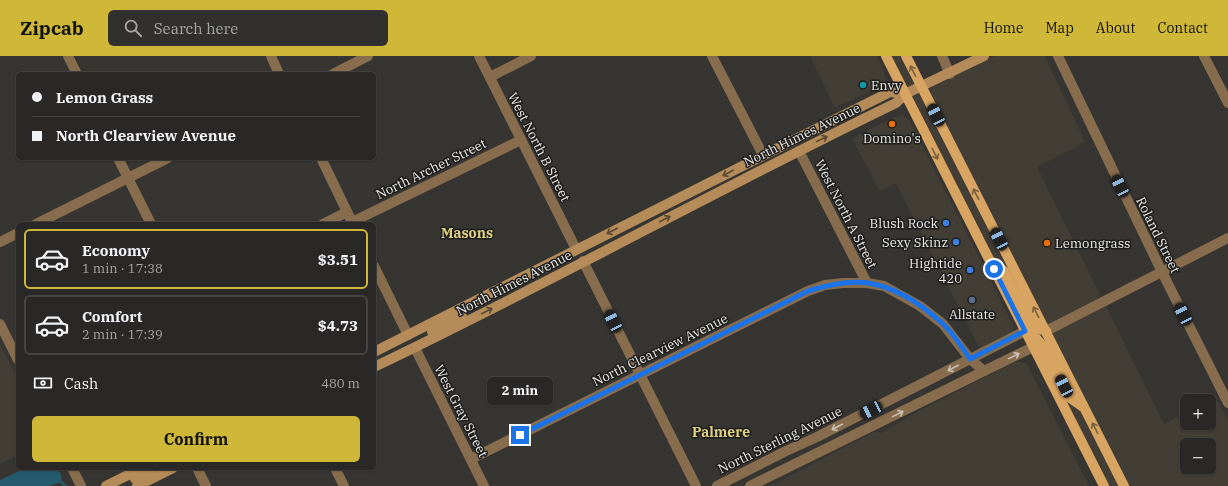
<!DOCTYPE html>
<meta charset="utf-8">
<style>
:root{--surface:#292826;--page:#31302e;--text:#f1f3f6;--muted:#a5a6a7;--line:#454443;--accent:#cfb837}
body{margin:0;font-family:"IBM Plex Serif",serif;background:var(--page);color:var(--text);height:100vh;display:flex;flex-direction:column;font-size:15px;white-space:nowrap}
*{box-sizing:border-box;margin:0}
p{font-size:13px;color:var(--muted)}
.icon{flex:none;width:22px;height:22px;fill:none;stroke:currentColor;stroke-width:2;stroke-linecap:round;stroke-linejoin:round}
.map{position:relative;flex:1;overflow:hidden}
.details{position:absolute;left:16px;top:166px;width:360px;height:248px;display:flex;flex-direction:column;background:var(--surface);border-radius:6px;box-shadow:0 1px 3px #0004,0 0 0 1px var(--line)}
.details>*{flex:none}
.banner{position:absolute;left:16px;top:16px;width:360px;height:88px;border-radius:6px;box-shadow:0 1px 3px #0004,0 0 0 1px var(--line);display:grid;align-content:center;height:88px;padding:0 16px;background:var(--surface)}
.buttons{position:absolute;left:1180px;top:338px;display:grid;gap:8px}
.buttons a{display:grid;place-items:center;width:36px;height:36px;border-radius:6px;background:var(--surface);box-shadow:0 1px 3px #0004,0 0 0 1px var(--line);font-size:20px}
.end{position:absolute;width:18px;height:18px;margin:-9px;border:5px solid #1a73e8;background:#fff;box-shadow:0 0 0 2px #fff}
.from{border-radius:50%}
.bubble{position:absolute;height:28px;border-radius:6px;background:var(--surface);box-shadow:0 1px 3px #0004,0 0 0 1px var(--line);font-size:13px;font-weight:800;line-height:28px;text-align:center}
.car{position:absolute;width:12px;height:24px;margin:-12px -6px;border-radius:5px;box-shadow:0 0 3px 1px #0007;background:linear-gradient(#222 24%,#8ab4d8 0 40%,#222 0 76%,#8ab4d8 0 86%,#222 0)}
.banner b{display:flex;align-items:center;gap:14px;height:38px;font-size:15px}
.banner b+b{border-top:1px solid var(--line)}
.banner i{width:10px;height:10px;background:var(--text)}
ul{padding:7px 0 0;list-style:none}
li{display:flex;align-items:center;gap:12px;height:60px;margin:0 8px 6px;padding:0 8px;border:2px solid var(--line);border-radius:6px}
li div{flex:1}
li b{display:block;font-size:15px}
li em{font-style:normal;font-weight:800}
li.active{border-color:var(--accent)}
li>.icon{width:36px;height:36px;stroke-width:1.5}
.pay{display:flex;align-items:center;gap:10px;height:44px;padding:0 16px;font-size:15px}
.pay p{margin-inline-start:auto}
.primary-button{display:flex;gap:8px;margin-top:auto;padding:8px 16px}
.primary-button a{flex:1;height:46px;border-radius:6px;background:var(--accent);color:#111;font-size:16px;font-weight:800;line-height:46px;text-align:center}
header{display:flex;align-items:center;gap:24px;box-sizing:border-box;height:56px;padding:0 20px;background:var(--accent);color:#111}
header strong{font-size:19px}
nav{display:flex;gap:22px;margin-inline-start:auto;font-size:14px}
.search{width:280px;height:36px;background:var(--page);display:flex;align-items:center;gap:10px;box-sizing:border-box;padding:0 14px;border-radius:6px;color:var(--muted);font-size:15px}
.map>svg:first-child{display:block}
.built{fill:#423d35;fill-rule:evenodd}
.water{fill:#265a6d}
.lines{fill:none;stroke-linecap:round;stroke-linejoin:round}
.stream{stroke:#265a6d;stroke-width:2.5}
.street{stroke:#876d4e;stroke-width:10}
.secondary{stroke:#b58c59;stroke-width:10}
.primary{stroke:#d8a461;stroke-width:10}
.oneway{stroke:#7a603e}
.oneway2{stroke:#5a4934}
.oneway3{stroke:#c9bfb3}
.route{stroke:#1a73e8;stroke-width:5}
.culture-dot{fill:#0f9aa8;stroke:#1d1d1b;stroke-width:1.5}
.food-dot{fill:#e8710a;stroke:#1d1d1b;stroke-width:1.5}
.shop-dot{fill:#3f7fe0;stroke:#1d1d1b;stroke-width:1.5}
.service-dot{fill:#5c6f8a;stroke:#1d1d1b;stroke-width:1.5}
.labels{text-anchor:middle;dominant-baseline:central;stroke-width:3;stroke-linejoin:round;paint-order:stroke}
.poi-label{font-size:13px;fill:#ecebe9;stroke:#1d1d1b;text-anchor:end}
.street-label{font-size:13px;fill:#ecebe9;stroke:#1d1d1b}
.neighbourhood-label{font-size:14px;font-weight:bold;fill:#ddce80;stroke:#1d1d1b}
</style>
<header>
<strong>Zipcab</strong>
<div class="search"><svg class="icon" aria-label="search" viewBox="0 0 24 24"><circle cx="10" cy="10" r="6"/><path d="M15 15l6 6"/></svg>Search here</div>
<nav><a>Home</a><a>Map</a><a>About</a><a>Contact</a></nav>
</header>
<div class="map">
<svg width="1228" height="430" viewBox="0 0 1228 430">
<rect width="100%" height="100%" fill="#373532"/>
<!-- built -->
<g class="built">
<polygon points="810,0 877,0 883,12 886,24 883,29 835,52"/>
<polygon points="891,0 900,0 914,29 907,32"/>
<polygon points="995,0 1045,0 1085,86 1037,111 1101,241 1048,269 928,33"/>
<polygon points="919,37 1037,270 1029,271 911,40"/>
<polygon points="903,59 910,65 1013,269 1014,275 981,292 979,291 896,127 880,135 852,83 870,73 895,61"/>
<path d="M1106 250 1164 368 1187 355V367H1209V345H1206L1215 340 1228 364V430H1130L1052 277ZM1187 389H1209V411H1187Z"/>
<polygon points="1044,284 1119,430 1110,430 1039,291"/>
<polygon points="0,288 18,323 18,399 0,408"/>
<polygon points="1015,306 1022,306 1026,307 1028,310 1089,430 770,430 872,377 876,376 881,377 911,359"/>
</g>
<!-- water -->
<polygon class="water" points="26,412 57,412 62,421 61,426 49,430 0,430 0,424"/>
<g class="lines">
<!-- stream -->
<polyline class="stream" points="61,426 66,430"/>
<!-- street -->
<g class="street">
<polyline points="68,0 77,18"/>
<polyline points="271,0 279,18"/>
<polyline points="479,0 576,193"/>
<polyline points="712,0 763,99"/>
<polyline points="942,0 950,18"/>
<polyline points="1058,0 1162,216 1228,347"/>
<polyline points="1204,0 1228,47"/>
<polyline points="333,18 368,0"/>
<polyline points="490,21 531,0"/>
<polyline points="799,95 867,227"/>
<polyline points="118,102 151,168"/>
<polyline points="321,102 353,168"/>
<polyline points="352,166 521,84"/>
<polyline points="36,168 168,102"/>
<polyline points="323,168 347,156"/>
<polyline points="0,186 18,177"/>
<polyline points="583,205 696,430"/>
<polyline points="374,210 408,279"/>
<polyline points="0,268 18,304"/>
<polyline points="1046,275 1228,182"/>
<polyline points="415,292 484,430"/>
<polyline points="471,403 808,235 825,229 843,227 867,227 884,230 920,250 943,268 970,303 984,315"/>
<polyline points="72,412 81,430"/>
<polyline points="197,412 206,430"/>
<polyline points="335,412 344,430"/>
<polyline points="717,430 786,395 817,381 1025,275"/>
<polyline points="750,430 1033,291"/>
</g>
<!-- secondary -->
<g class="secondary">
<polyline points="432,276 462,260"/>
<polyline points="374,296 790,86 890,36 905,38"/>
<path d="M374 311C550 227 720 132 896 47L905 38 984 0"/>
<polyline points="135,423 150,415 150,412"/>
<polyline points="106,430 142,412"/>
<polyline points="137,430 173,412"/>
</g>
<!-- primary -->
<g class="primary">
<polyline points="886,0 1104,430"/>
<polyline points="906,0 1124,430"/>
<polyline points="992,206 1004,215 1030,265 1037,272 1046,275"/>
<polyline points="1027,276 1036,282 1045,293 1070,342 1083,351"/>
</g>
</g>
<!-- one-way arrows -->
<defs><path id="oneway-shaft" d="M-6 0H5M1.5-3L5.5 0L1.5 3" fill="none" stroke-width="1.6" stroke-linecap="round" stroke-linejoin="round"/></defs>
<g class="oneway">
<use href="#oneway-shaft" transform="translate(913 15) rotate(-117)"/>
<use href="#oneway-shaft" transform="translate(935 98) rotate(63)"/>
<use href="#oneway-shaft" transform="translate(976 138) rotate(-117)"/>
<use href="#oneway-shaft" transform="translate(1036 256) rotate(-117)"/>
<use href="#oneway-shaft" transform="translate(1095 372) rotate(-117)"/>
</g>
<g class="oneway2">
<use href="#oneway-shaft" transform="translate(822 83) rotate(-26)"/>
<use href="#oneway-shaft" transform="translate(728 117) rotate(153)"/>
<use href="#oneway-shaft" transform="translate(665 163) rotate(-27)"/>
<use href="#oneway-shaft" transform="translate(612 175) rotate(153)"/>
<use href="#oneway-shaft" transform="translate(487 255) rotate(-27)"/>
</g>
<g class="oneway3">
<use href="#oneway-shaft" transform="translate(1014 300) rotate(-26)"/>
<use href="#oneway-shaft" transform="translate(953 312) rotate(153)"/>
<use href="#oneway-shaft" transform="translate(898 358) rotate(-26)"/>
<use href="#oneway-shaft" transform="translate(837 371) rotate(153)"/>
</g>
<g class="lines">
<!-- route -->
<path class="route" d="M520 379 808 235C827 229 848 224 868 227 895 231 922 249 942 267 953 277 962 291 970 303L1025 275 994 213"/>
</g>
<!-- markers -->
<circle class="culture-dot" cx="863" cy="29" r="4"/>
<g class="food-dot">
<circle cx="892" cy="68" r="4"/>
<circle cx="1047" cy="187" r="4"/>
</g>
<g class="shop-dot">
<circle cx="946" cy="167" r="4"/>
<circle cx="956" cy="186" r="4"/>
<circle cx="970" cy="214" r="4"/>
</g>
<circle class="service-dot" cx="972" cy="244" r="4"/>
<g class="labels">
<!-- poi labels -->
<g class="poi-label">
<text x="871" y="29" text-anchor="start">Envy</text>
<text x="892" y="82" text-anchor="middle">Domino's</text>
<text x="938" y="167">Blush Rock</text>
<text x="948" y="186">Sexy Skinz</text>
<text x="1055" y="187" text-anchor="start">Lemongrass</text>
<text x="962" y="207">Hightide<tspan x="962" dy="15">420</tspan></text>
<text x="972" y="258" text-anchor="middle">Allstate</text>
</g>
<!-- street labels -->
<g class="street-label">
<text transform="translate(802 79) rotate(-26)">North Himes Avenue</text>
<text transform="translate(539 91) rotate(63)">West North B Street</text>
<text transform="translate(431 113) rotate(-26)">North Archer Street</text>
<text transform="translate(846 158) rotate(63)">West North A Street</text>
<text transform="translate(1158 179) rotate(64)">Roland Street</text>
<text transform="translate(514 227) rotate(-27)">North Himes Avenue</text>
<text transform="translate(660 294) rotate(-26)">North Clearview Avenue</text>
<text transform="translate(461 355) rotate(63)">West Gray Street</text>
<text transform="translate(780 384) rotate(-26)">North Sterling Avenue</text>
</g>
<!-- neighbourhood labels -->
<g class="neighbourhood-label">
<text x="467" y="177">Masons</text>
<text x="721" y="376">Palmere</text>
</g>
</g>
</svg>
<div class="buttons">
<a>+</a>
<a>−</a>
</div>
<i class="end from" style="left:994px;top:213px"></i>
<i class="end" style="left:520px;top:379px"></i>
<div class="bubble" style="left:487px;top:321px;width:66px">2 min</div>
<i class="car" style="left:936px;top:59px;rotate:333deg"></i>
<i class="car" style="left:1120px;top:130px;rotate:334deg"></i>
<i class="car" style="left:999px;top:183px;rotate:333deg"></i>
<i class="car" style="left:1183px;top:258px;rotate:333deg"></i>
<i class="car" style="left:613px;top:265px;rotate:333deg"></i>
<i class="car" style="left:1064px;top:330px;rotate:333deg"></i>
<i class="car" style="left:871px;top:354px;rotate:243deg"></i>
<div class="banner">
<b><i class="from"></i>Lemon Grass</b>
<b><i></i>North Clearview Avenue</b>
</div>
<section class="details">
<ul>
<li class="active"><svg class="icon" aria-label="car" viewBox="0 0 24 24"><path d="M5 17H2v-5l4-1 3-4h7l3 4 3 1v5h-3M9 17h6M6 11h13"/><circle cx="7" cy="17" r="2"/><circle cx="17" cy="17" r="2"/></svg><div><b>Economy</b><p>1 min · 17:38</p></div><em>$3.51</em></li>
<li><svg class="icon" aria-label="car" viewBox="0 0 24 24"><path d="M5 17H2v-5l4-1 3-4h7l3 4 3 1v5h-3M9 17h6M6 11h13"/><circle cx="7" cy="17" r="2"/><circle cx="17" cy="17" r="2"/></svg><div><b>Comfort</b><p>2 min · 17:39</p></div><em>$4.73</em></li>
</ul>
<div class="pay"><svg class="icon" aria-label="cash" viewBox="0 0 24 24"><path d="M3 7h18v10H3z"/><circle cx="12" cy="12" r="2"/></svg>Cash<p>480 m</p></div>
<div class="primary-button"><a>Confirm</a></div>
</section>
</div>
